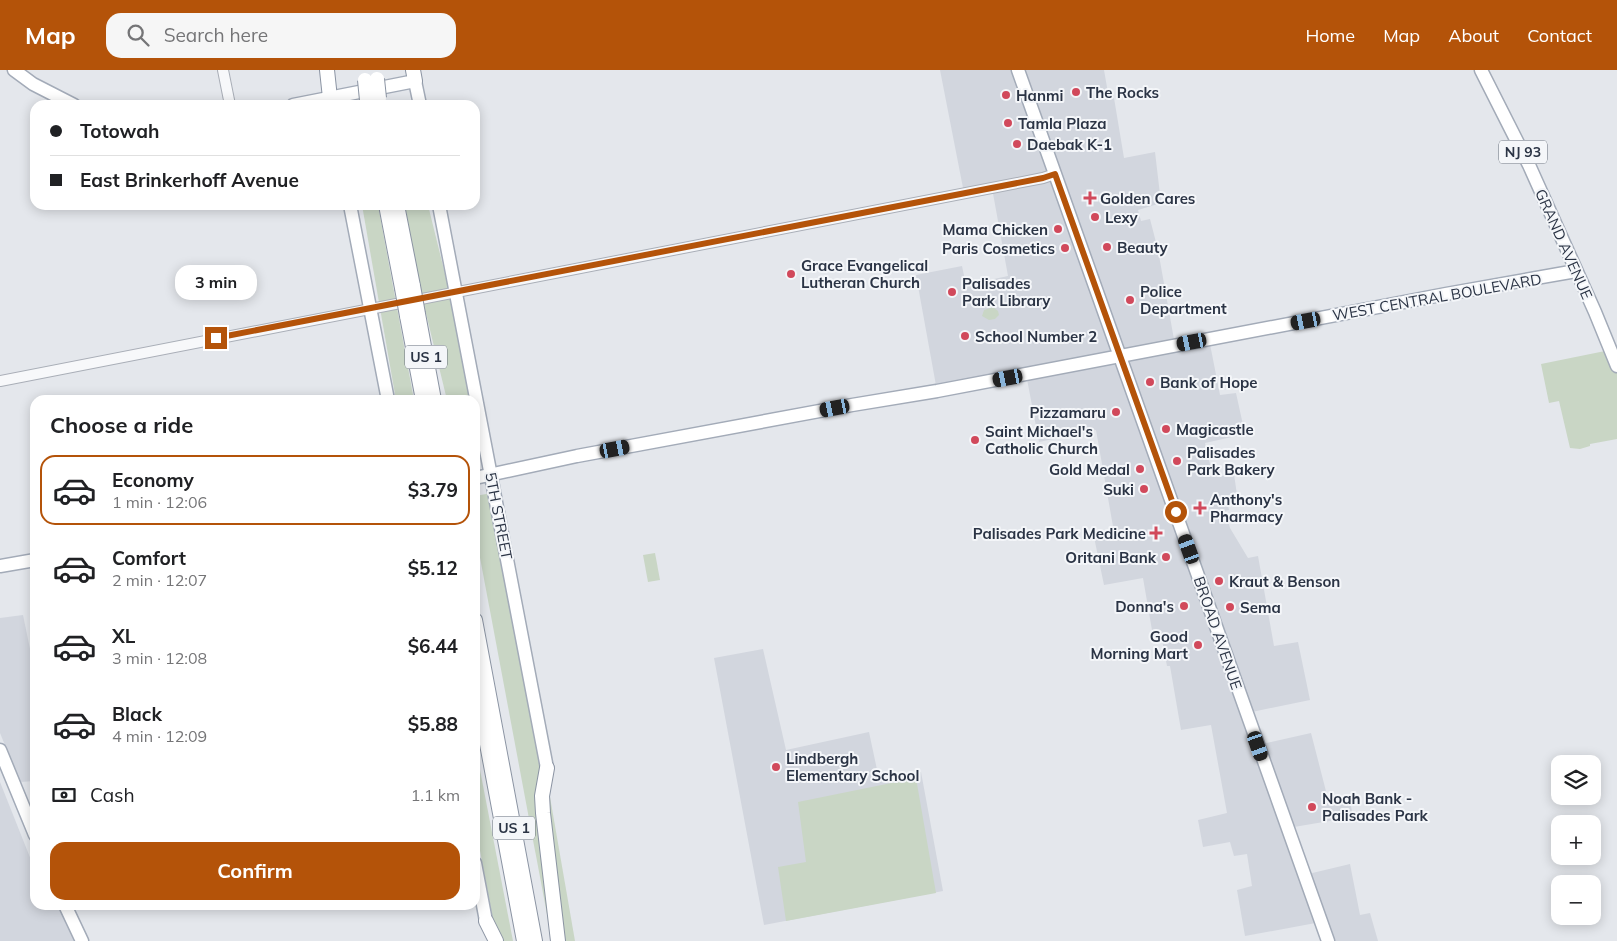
<!DOCTYPE html>
<meta charset="utf-8">
<style>
:root{--surface:#fff;--page:#f6f6f6;--text:#202124;--muted:#757577;--line:#e0e0e0;--accent:#b45309}
body{margin:0;font-family:Mulish,sans-serif;background:var(--page);color:var(--text);height:100vh;display:flex;flex-direction:column;font-size:19px;white-space:nowrap}
*{box-sizing:border-box;margin:0}
p{font-size:16px;color:var(--muted)}
.icon{flex:none;width:28px;height:28px;fill:none;stroke:currentColor;stroke-width:2;stroke-linecap:round;stroke-linejoin:round}
.map{position:relative;flex:1;overflow:hidden}
.drawer{position:absolute;left:30px;top:325px;width:450px;height:515px;display:flex;flex-direction:column;background:var(--surface);border-radius:15px;box-shadow:0 2px 12px #0003}
.drawer>*{flex:none}
.top-card{position:absolute;left:30px;top:30px;width:450px;height:110px;border-radius:15px;box-shadow:0 2px 12px #0003;display:grid;align-content:center;height:110px;padding:0 20px;background:var(--surface)}
.fabs{position:absolute;left:1551px;top:685px;display:grid;gap:10px}
.fabs a{display:grid;place-items:center;width:50px;height:50px;border-radius:10px;background:var(--surface);box-shadow:0 2px 12px #0003;font-size:25px}
.end{position:absolute;width:22px;height:22px;margin:-11px;border:6px solid #b45309;background:#fff;box-shadow:0 0 0 2px #fff}
.from{border-radius:50%}
.bubble{position:absolute;height:35px;border-radius:15px;background:var(--surface);box-shadow:0 2px 12px #0003;font-size:16px;font-weight:700;line-height:35px;text-align:center}
.car{position:absolute;width:15px;height:30px;margin:-15px -8px;border-radius:6px;box-shadow:0 0 4px 1px #0007;background:linear-gradient(#222 24%,#8ab4d8 0 40%,#222 0 76%,#8ab4d8 0 86%,#222 0)}
.top-card b{display:flex;align-items:center;gap:18px;height:48px;font-size:19px}
.top-card b+b{border-top:1px solid var(--line)}
.top-card i{width:12px;height:12px;background:var(--text)}
ul{padding:0;list-style:none}
li{display:flex;align-items:center;gap:15px;height:70px;margin:0 10px 8px;padding:0 10px;border:2px solid transparent;border-radius:15px}
li div{flex:1}
li b{display:block;font-size:19px}
li em{font-style:normal;font-weight:700}
li.selected{border-color:var(--accent)}
li>.icon{width:45px;height:45px;stroke-width:1.5}
h2{padding:0 20px;font-size:22px;line-height:60px}
.pay{display:flex;align-items:center;gap:12px;height:55px;padding:0 20px;font-size:19px}
.pay p{margin-inline-start:auto}
.primary-button{display:flex;gap:10px;margin-top:auto;padding:10px 20px}
.primary-button a{flex:1;height:58px;border-radius:15px;background:var(--accent);color:#fff;font-size:20px;font-weight:700;line-height:58px;text-align:center}
header{display:flex;align-items:center;gap:30px;box-sizing:border-box;height:70px;padding:0 25px;background:var(--accent);color:#fff}
header strong{font-size:24px}
nav{display:flex;gap:28px;margin-inline-start:auto;font-size:18px}
.search{width:350px;height:45px;background:var(--page);display:flex;align-items:center;gap:12px;box-sizing:border-box;padding:0 18px;border-radius:15px;color:var(--muted);font-size:19px}
.map>svg:first-child{display:block}
.built{fill:#d2d6de}
.green{fill:#c9d6c5}
.lines{fill:none;stroke-linecap:round;stroke-linejoin:round}
.minor-casing{stroke:#a9aeb7;stroke-width:12}
.major-casing{stroke:#a3abb8;stroke-width:15}
.highway-casing{stroke:#8b94a3;stroke-width:16}
.minor{stroke:#f7f8fa;stroke-width:10}
.major{stroke:#fff;stroke-width:12}
.highway{stroke:#fff;stroke-width:14}
.highway-bridge-casing{stroke:#8b94a3;stroke-width:16;stroke-linecap:butt}
.highway-bridge{stroke:#fff;stroke-width:14}
.route{stroke:#b45309;stroke-width:6}
.poi-dot{fill:#d1495b;stroke:#f4f6f9;stroke-width:2}
.labels{text-anchor:middle;dominant-baseline:central;stroke-width:4;stroke-linejoin:round;paint-order:stroke}
.shield{fill:#f4f6f9;stroke:#676e7b;stroke-width:1}
.shield-label{font-size:14px;font-weight:bold;fill:#2b3445}
.poi-label{font-size:15px;font-weight:bold;fill:#2b3445;stroke:#f4f6f9;text-anchor:start}
.street-label{font-size:15px;fill:#2b3445;stroke:#f4f6f9}
</style>
<header>
<strong>Map</strong>
<div class="search"><svg class="icon" aria-label="search" viewBox="0 0 24 24"><circle cx="10" cy="10" r="6"/><path d="M15 15l6 6"/></svg>Search here</div>
<nav><a>Home</a><a>Map</a><a>About</a><a>Contact</a></nav>
</header>
<div class="map">
<svg width="1617" height="871" viewBox="0 0 1617 871">
<rect width="100%" height="100%" fill="#e4e7ec"/>
<!-- built -->
<g class="built">
<polygon points="940,0 1104,0 1108,23 1113,22 1124,88 1155,82 1161,133 1138,140 1141,151 1150,149 1158,180 1175,275 1209,269 1220,325 1236,323 1245,364 1205,373 1213,407 1234,404 1237,425 1226,428 1229,440 1225,441 1230,458 1248,488 1258,486 1274,576 1298,572 1310,630 1247,643 1258,675 1311,663 1328,729 1349,725 1353,747 1288,758 1304,805 1350,794 1360,845 1370,843 1378,871 1328,871 1321,852 1245,866 1237,820 1252,816 1247,784 1234,786 1230,772 1203,777 1198,750 1227,743 1211,655 1181,660 1170,596 1167,596 1161,565 1153,566 1143,508 1104,515 1094,467 1114,462 1096,360 1039,372 1026,304 937,321 916,205 962,196 966,215 1008,206 992,118 964,123"/>
<polygon points="23,545 35,603 35,711 20,712 0,663 0,548"/>
<polygon points="763,579 786,680 869,662 879,709 921,702 943,821 764,855 714,588"/>
<polygon points="0,712 35,800 35,835 65,835 82,871 0,871"/>
</g>
<!-- green -->
<g class="green">
<polygon points="362,135 378,135 414,330 396,330"/>
<polygon points="405,135 428,135 490,387 475,390 475,330 447,330 415,198"/>
<polygon points="993,237 998,241 999,245 995,249 989,250 982,246 984,240"/>
<polygon points="1610,280 1617,296 1617,369 1590,374 1590,376 1580,379 1570,378 1559,331 1549,333 1541,294"/>
<polygon points="497,422 575,871 552,871 475,461 475,426"/>
<polygon points="655,483 660,510 648,512 643,485"/>
<polygon points="475,674 513,871 497,871 475,754"/>
<polygon points="916,708 936,823 786,851 778,797 806,792 798,732"/>
</g>
<g class="lines">
<!-- minor casing -->
<g class="minor-casing">
<g id="minor">
<polyline points="223,0 230,35"/>
<polyline points="0,311 1043,108 1055,104"/>
</g>
</g>
<!-- major casing -->
<g class="major-casing">
<g id="major">
<polyline points="14,0 33,14 74,35"/>
<polyline points="1018,0 1328,871"/>
<polyline points="1481,0 1529,95 1595,242 1617,296"/>
<polyline points="293,35 415,11 420,35"/>
<polyline points="350,135 388,330"/>
<polyline points="439,135 547,698"/>
<polyline points="475,408 577,386 852,335 937,321 1446,224 1576,201"/>
<polyline points="0,496 35,490"/>
<polyline points="0,680 35,765"/>
<polyline points="475,793 486,851"/>
<polyline points="65,835 82,871"/>
</g>
</g>
<!-- highway casing -->
<g class="highway-casing">
<g id="highway">
<polyline points="327,0 330,28"/>
<polyline points="413,0 415,11"/>
<polyline points="386,135 402,218"/>
<polyline points="397,135 413,216"/>
<polyline points="418,244 434,330"/>
<polyline points="407,246 423,330"/>
<polyline points="475,550 535,871"/>
<polyline points="475,610 524,871"/>
<polyline points="547,698 542,726 543,743 558,871"/>
<polyline points="486,851 496,871"/>
</g>
</g>
<!-- minor -->
<use href="#minor" class="minor"/>
<!-- major -->
<use href="#major" class="major"/>
<!-- highway -->
<use href="#highway" class="highway"/>
<!-- highway-bridge casing -->
<g class="highway-bridge-casing">
<g id="highway-bridge">
<polyline points="377,9 379,28"/>
<polyline points="365,10 367,30"/>
<polyline points="413,216 418,244"/>
<polyline points="402,218 407,246"/>
</g>
</g>
<!-- highway-bridge -->
<use href="#highway-bridge" class="highway-bridge"/>
</g>
<g class="lines">
<!-- route -->
<polyline class="route" points="216,268 1043,108 1055,104 1176,442"/>
</g>
<!-- markers -->
<g class="poi-dot">
<circle cx="1076" cy="22" r="5"/>
<circle cx="1006" cy="25" r="5"/>
<circle cx="1008" cy="53" r="5"/>
<circle cx="1017" cy="74" r="5"/>
<path d="M1087.5 120.5h5v5h5v5h-5v5h-5v-5h-5v-5h5z"/>
<circle cx="1095" cy="147" r="5"/>
<circle cx="1058" cy="159" r="5"/>
<circle cx="1107" cy="177" r="5"/>
<circle cx="1065" cy="178" r="5"/>
<circle cx="791" cy="204" r="5"/>
<circle cx="952" cy="222" r="5"/>
<circle cx="1130" cy="230" r="5"/>
<circle cx="965" cy="266" r="5"/>
<circle cx="1150" cy="312" r="5"/>
<circle cx="1116" cy="342" r="5"/>
<circle cx="1166" cy="359" r="5"/>
<circle cx="975" cy="370" r="5"/>
<circle cx="1177" cy="391" r="5"/>
<circle cx="1140" cy="399" r="5"/>
<circle cx="1144" cy="419" r="5"/>
<path d="M1197.5 430.5h5v5h5v5h-5v5h-5v-5h-5v-5h5z"/>
<path d="M1153.5 455.5h5v5h5v5h-5v5h-5v-5h-5v-5h5z"/>
<circle cx="1166" cy="487" r="5"/>
<circle cx="1219" cy="511" r="5"/>
<circle cx="1184" cy="536" r="5"/>
<circle cx="1230" cy="537" r="5"/>
<circle cx="1198" cy="575" r="5"/>
<circle cx="776" cy="697" r="5"/>
<circle cx="1312" cy="737" r="5"/>
</g>
<g class="labels">
<!-- shield labels -->
<g class="shield">
<rect x="1499" y="70.5" width="48" height="23" rx="4"/>
<rect x="405" y="275.5" width="42" height="23" rx="4"/>
<rect x="493" y="746.5" width="42" height="23" rx="4"/>
</g>
<g class="shield-label">
<text x="1523" y="82">NJ 93</text>
<text x="426" y="287">US 1</text>
<text x="514" y="758">US 1</text>
</g>
<!-- poi labels -->
<g class="poi-label">
<text x="1086" y="22">The Rocks</text>
<text x="1016" y="25">Hanmi</text>
<text x="1018" y="53">Tamla Plaza</text>
<text x="1027" y="74">Daebak K-1</text>
<text x="1100" y="128">Golden Cares</text>
<text x="1105" y="147">Lexy</text>
<text x="1048" y="159" text-anchor="end">Mama Chicken</text>
<text x="1117" y="177">Beauty</text>
<text x="1055" y="178" text-anchor="end">Paris Cosmetics</text>
<text x="801" y="195">Grace Evangelical<tspan x="801" dy="17">Lutheran Church</tspan></text>
<text x="962" y="213">Palisades<tspan x="962" dy="17">Park Library</tspan></text>
<text x="1140" y="221">Police<tspan x="1140" dy="17">Department</tspan></text>
<text x="975" y="266">School Number 2</text>
<text x="1160" y="312">Bank of Hope</text>
<text x="1106" y="342" text-anchor="end">Pizzamaru</text>
<text x="1176" y="359">Magicastle</text>
<text x="985" y="361">Saint Michael's<tspan x="985" dy="17">Catholic Church</tspan></text>
<text x="1187" y="382">Palisades<tspan x="1187" dy="17">Park Bakery</tspan></text>
<text x="1130" y="399" text-anchor="end">Gold Medal</text>
<text x="1134" y="419" text-anchor="end">Suki</text>
<text x="1210" y="429">Anthony's<tspan x="1210" dy="17">Pharmacy</tspan></text>
<text x="1146" y="463" text-anchor="end">Palisades Park Medicine</text>
<text x="1156" y="487" text-anchor="end">Oritani Bank</text>
<text x="1229" y="511">Kraut &amp; Benson</text>
<text x="1174" y="536" text-anchor="end">Donna's</text>
<text x="1240" y="537">Sema</text>
<text x="1188" y="566" text-anchor="end">Good<tspan x="1188" dy="17">Morning Mart</tspan></text>
<text x="786" y="688">Lindbergh<tspan x="786" dy="17">Elementary School</tspan></text>
<text x="1322" y="728">Noah Bank -<tspan x="1322" dy="17">Palisades Park</tspan></text>
</g>
<!-- street labels -->
<g class="street-label">
<text transform="translate(1564 174) rotate(66)">GRAND AVENUE</text>
<text transform="translate(1437 227) rotate(-10)">WEST CENTRAL BOULEVARD</text>
<text transform="translate(499 446) rotate(79)">5TH STREET</text>
<text transform="translate(1218 563) rotate(71)">BROAD AVENUE</text>
</g>
</g>
</svg>
<div class="fabs">
<a><svg class="icon" aria-label="layers" viewBox="0 0 24 24"><path d="M12 4l9 5-9 5-9-5zM3 14l9 5 9-5"/></svg></a>
<a>+</a>
<a>−</a>
</div>
<i class="end from" style="left:1176px;top:442px"></i>
<i class="end" style="left:216px;top:268px"></i>
<div class="bubble" style="left:175px;top:195px;width:82px">3 min</div>
<i class="car" style="left:1306px;top:251px;rotate:259deg"></i>
<i class="car" style="left:1192px;top:272px;rotate:259deg"></i>
<i class="car" style="left:1008px;top:308px;rotate:259deg"></i>
<i class="car" style="left:835px;top:338px;rotate:259deg"></i>
<i class="car" style="left:615px;top:379px;rotate:79deg"></i>
<i class="car" style="left:1189px;top:479px;rotate:340deg"></i>
<i class="car" style="left:1258px;top:676px;rotate:161deg"></i>
<div class="top-card">
<b><i class="from"></i>Totowah</b>
<b><i></i>East Brinkerhoff Avenue</b>
</div>
<section class="drawer">
<h2>Choose a ride</h2>
<ul>
<li class="selected"><svg class="icon" aria-label="car" viewBox="0 0 24 24"><path d="M5 17H2v-5l4-1 3-4h7l3 4 3 1v5h-3M9 17h6M6 11h13"/><circle cx="7" cy="17" r="2"/><circle cx="17" cy="17" r="2"/></svg><div><b>Economy</b><p>1 min · 12:06</p></div><em>$3.79</em></li>
<li><svg class="icon" aria-label="car" viewBox="0 0 24 24"><path d="M5 17H2v-5l4-1 3-4h7l3 4 3 1v5h-3M9 17h6M6 11h13"/><circle cx="7" cy="17" r="2"/><circle cx="17" cy="17" r="2"/></svg><div><b>Comfort</b><p>2 min · 12:07</p></div><em>$5.12</em></li>
<li><svg class="icon" aria-label="car" viewBox="0 0 24 24"><path d="M5 17H2v-5l4-1 3-4h7l3 4 3 1v5h-3M9 17h6M6 11h13"/><circle cx="7" cy="17" r="2"/><circle cx="17" cy="17" r="2"/></svg><div><b>XL</b><p>3 min · 12:08</p></div><em>$6.44</em></li>
<li><svg class="icon" aria-label="car" viewBox="0 0 24 24"><path d="M5 17H2v-5l4-1 3-4h7l3 4 3 1v5h-3M9 17h6M6 11h13"/><circle cx="7" cy="17" r="2"/><circle cx="17" cy="17" r="2"/></svg><div><b>Black</b><p>4 min · 12:09</p></div><em>$5.88</em></li>
</ul>
<div class="pay"><svg class="icon" aria-label="cash" viewBox="0 0 24 24"><path d="M3 7h18v10H3z"/><circle cx="12" cy="12" r="2"/></svg>Cash<p>1.1 km</p></div>
<div class="primary-button"><a>Confirm</a></div>
</section>
</div>
